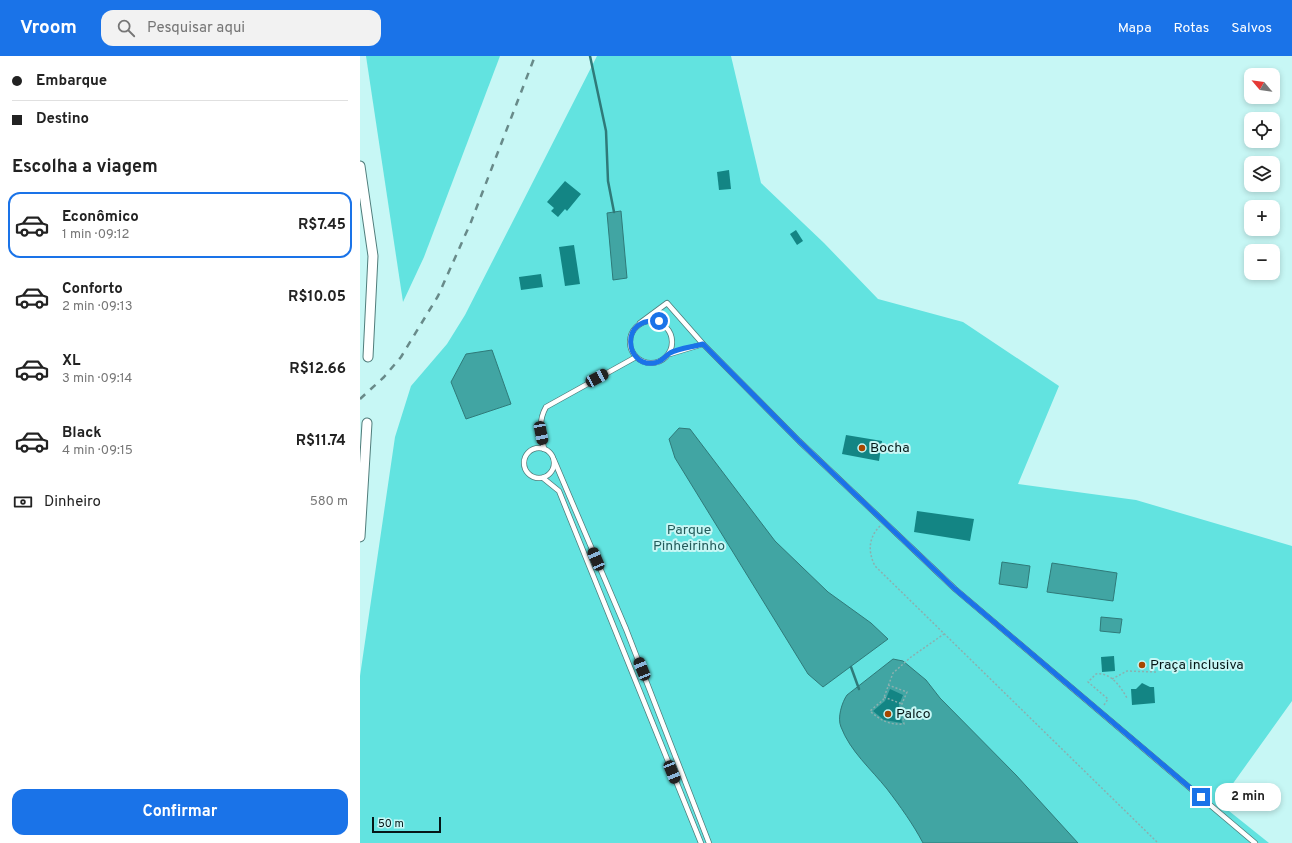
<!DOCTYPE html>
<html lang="pt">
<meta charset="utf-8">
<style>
:root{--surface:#fff;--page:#f2f2f2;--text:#222;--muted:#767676;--line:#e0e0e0;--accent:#1a73e8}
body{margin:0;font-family:Overpass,sans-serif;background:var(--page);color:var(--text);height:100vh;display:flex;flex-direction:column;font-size:15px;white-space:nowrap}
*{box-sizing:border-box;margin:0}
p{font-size:13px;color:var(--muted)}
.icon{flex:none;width:22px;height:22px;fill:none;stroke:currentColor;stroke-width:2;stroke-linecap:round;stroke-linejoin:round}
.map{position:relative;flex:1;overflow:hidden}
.panel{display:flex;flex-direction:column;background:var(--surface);width:360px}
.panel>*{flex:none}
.banner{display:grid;align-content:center;height:88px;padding:0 12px;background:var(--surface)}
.needle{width:26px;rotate:299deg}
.controls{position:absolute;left:884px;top:12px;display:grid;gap:8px}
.controls a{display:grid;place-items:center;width:36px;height:36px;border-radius:8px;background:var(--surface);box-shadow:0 2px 6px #0003;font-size:20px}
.scale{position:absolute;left:12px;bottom:10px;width:69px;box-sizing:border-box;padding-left:4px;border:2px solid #051717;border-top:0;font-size:11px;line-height:14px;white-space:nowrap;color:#051717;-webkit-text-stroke:3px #c7f7f5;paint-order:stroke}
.end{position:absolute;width:18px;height:18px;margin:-9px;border:5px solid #1a73e8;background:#fff;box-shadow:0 0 0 2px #fff}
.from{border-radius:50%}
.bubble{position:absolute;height:28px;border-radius:12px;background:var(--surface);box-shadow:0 2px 6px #0003;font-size:13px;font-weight:700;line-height:28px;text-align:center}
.car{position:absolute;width:12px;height:24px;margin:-12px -6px;border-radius:5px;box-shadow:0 0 3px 1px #0007;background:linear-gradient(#222 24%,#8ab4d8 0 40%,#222 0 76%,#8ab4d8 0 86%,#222 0)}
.banner b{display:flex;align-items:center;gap:14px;height:38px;font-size:15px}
.banner b+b{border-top:1px solid var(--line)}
.banner i{width:10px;height:10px;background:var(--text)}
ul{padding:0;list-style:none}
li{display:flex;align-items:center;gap:12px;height:66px;margin:0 8px 6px;padding:0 4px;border:2px solid transparent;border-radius:12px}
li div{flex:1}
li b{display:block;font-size:15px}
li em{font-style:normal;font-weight:700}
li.on{border-color:var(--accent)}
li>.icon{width:36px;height:36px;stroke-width:1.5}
h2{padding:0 12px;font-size:18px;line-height:48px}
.pay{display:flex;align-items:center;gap:10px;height:44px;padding:0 12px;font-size:15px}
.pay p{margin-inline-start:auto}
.cta{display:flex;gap:8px;margin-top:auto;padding:8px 12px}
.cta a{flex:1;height:46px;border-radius:12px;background:var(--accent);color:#fff;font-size:16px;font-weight:700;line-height:46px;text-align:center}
header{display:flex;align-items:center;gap:24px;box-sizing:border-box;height:56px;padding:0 20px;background:var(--accent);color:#fff}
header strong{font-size:19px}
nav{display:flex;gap:22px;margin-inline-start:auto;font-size:14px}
.search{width:280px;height:36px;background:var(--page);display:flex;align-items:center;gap:10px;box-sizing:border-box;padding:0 14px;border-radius:12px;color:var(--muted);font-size:15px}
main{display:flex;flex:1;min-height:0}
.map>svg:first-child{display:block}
.green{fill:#62e3e0}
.water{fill:#41a5a3;stroke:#2f7a79}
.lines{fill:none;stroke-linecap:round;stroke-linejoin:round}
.stream{stroke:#2f7a79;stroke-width:2.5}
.building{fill:#138584}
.service-casing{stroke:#507d7b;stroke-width:6}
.minor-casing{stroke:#507d7b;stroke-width:11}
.path{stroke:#8ab0af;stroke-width:1.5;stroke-dasharray:2 2;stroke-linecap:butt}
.service{stroke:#fff;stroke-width:4.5}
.minor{stroke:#fff;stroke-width:9}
.rail{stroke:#688a89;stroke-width:2.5;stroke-dasharray:7 7;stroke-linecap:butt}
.route{stroke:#1a73e8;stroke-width:5}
.poi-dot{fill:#a74700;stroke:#c7f7f5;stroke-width:1.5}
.labels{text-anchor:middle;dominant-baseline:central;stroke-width:4;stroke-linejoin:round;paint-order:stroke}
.poi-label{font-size:14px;fill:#051717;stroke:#c7f7f5;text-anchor:start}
.park-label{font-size:14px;fill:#255d5c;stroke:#c7f7f5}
</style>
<header>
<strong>Vroom</strong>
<div class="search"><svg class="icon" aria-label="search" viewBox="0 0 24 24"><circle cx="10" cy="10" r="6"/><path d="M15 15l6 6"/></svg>Pesquisar aqui</div>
<nav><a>Mapa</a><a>Rotas</a><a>Salvos</a></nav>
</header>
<main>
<section class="panel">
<div class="banner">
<b><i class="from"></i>Embarque</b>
<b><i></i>Destino</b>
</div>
<h2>Escolha a viagem</h2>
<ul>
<li class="on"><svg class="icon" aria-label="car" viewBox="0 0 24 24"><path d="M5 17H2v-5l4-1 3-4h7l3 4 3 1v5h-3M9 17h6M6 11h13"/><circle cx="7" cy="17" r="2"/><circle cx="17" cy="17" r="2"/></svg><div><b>Econômico</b><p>1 min · 09:12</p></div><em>R$7.45</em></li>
<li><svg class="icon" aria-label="car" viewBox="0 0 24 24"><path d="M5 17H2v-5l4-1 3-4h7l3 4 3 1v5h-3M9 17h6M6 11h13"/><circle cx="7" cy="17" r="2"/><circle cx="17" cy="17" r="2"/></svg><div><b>Conforto</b><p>2 min · 09:13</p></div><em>R$10.05</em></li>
<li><svg class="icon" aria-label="car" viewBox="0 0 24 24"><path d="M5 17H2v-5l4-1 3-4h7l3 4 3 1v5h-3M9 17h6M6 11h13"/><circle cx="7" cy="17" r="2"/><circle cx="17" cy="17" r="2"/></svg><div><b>XL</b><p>3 min · 09:14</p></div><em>R$12.66</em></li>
<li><svg class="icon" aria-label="car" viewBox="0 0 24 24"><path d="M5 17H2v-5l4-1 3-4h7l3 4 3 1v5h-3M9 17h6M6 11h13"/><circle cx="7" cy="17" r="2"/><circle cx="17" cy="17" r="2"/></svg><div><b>Black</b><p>4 min · 09:15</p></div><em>R$11.74</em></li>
</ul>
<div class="pay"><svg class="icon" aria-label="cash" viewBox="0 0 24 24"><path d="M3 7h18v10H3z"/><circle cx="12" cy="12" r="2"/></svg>Dinheiro<p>580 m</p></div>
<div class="cta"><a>Confirmar</a></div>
</section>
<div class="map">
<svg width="932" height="787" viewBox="0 0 932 787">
<rect width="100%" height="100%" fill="#c7f7f5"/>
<!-- green -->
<g class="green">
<polygon points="6,0 140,0 64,201 43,246"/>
<polygon points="237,0 371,0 401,127 464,187 518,243 603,266 699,330 658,428 776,444 932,490 932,645 859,747 909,787 0,787 0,620 35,381 51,330 87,288 105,259"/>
</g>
<!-- water -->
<g class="water">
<polygon points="261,155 267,222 253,224 247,157"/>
<polygon points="132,294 151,348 106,363 91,326 106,298"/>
<polygon points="319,372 330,373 415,485 468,536 511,567 528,583 463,631 448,618 315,402 309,383"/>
<polygon points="642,506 670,510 667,532 639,528"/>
<polygon points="692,507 757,517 753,545 687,536"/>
<polygon points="741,561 762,563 760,577 740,575"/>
<path d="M533 603 543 605 566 624 580 642 656 719 718 787H563C553 768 540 750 527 733 511 713 490 695 481 671 477 662 482 646 487 639Z"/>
</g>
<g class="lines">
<!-- stream -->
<g class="stream">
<polyline points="230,0 246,75 248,125 254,156"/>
<polyline points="491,611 499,633"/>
</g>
</g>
<!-- building -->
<g class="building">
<polygon points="369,114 371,133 359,134 357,116"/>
<polygon points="205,125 221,138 207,155 205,153 198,161 191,155 194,152 187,146"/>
<polygon points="436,174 443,185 437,189 430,178"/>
<polygon points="214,189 220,228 205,230 199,191"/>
<polygon points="181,218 183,231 161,234 159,221"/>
<polygon points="486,379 522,385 519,405 482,398"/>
<polygon points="557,455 614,463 610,485 554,476"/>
<polygon points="754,600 755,615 742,616 741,601"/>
<polygon points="782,627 790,631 794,631 795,647 772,649 771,633 776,633"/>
<polygon points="530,633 543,639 539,649 542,667 524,664 513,655 525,645"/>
</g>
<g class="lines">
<!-- service casing -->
<g class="service-casing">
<g id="service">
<circle cx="291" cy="286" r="21"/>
<polyline points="280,267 307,247 343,288 439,385 595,533 895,787"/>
<polyline points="310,298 343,288"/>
<circle cx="179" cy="407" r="15"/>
<path d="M184 393C181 377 178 365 186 351L276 301"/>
<polyline points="194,404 266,573 349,787"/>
<polyline points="183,422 199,435 341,787"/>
</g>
</g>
<!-- minor casing -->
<g class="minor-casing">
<g id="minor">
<polyline points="0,110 13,200 8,301"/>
<polyline points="0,481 7,367"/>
</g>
</g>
<!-- path -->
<g class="path">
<path d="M520 470C508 482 508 496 515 510L798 787"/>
<polyline points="752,623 767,615 796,616"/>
<path d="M528 629 547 636 541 650 544 668C530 669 521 665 510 655L523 644 533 617 551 601 584 578"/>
<polyline points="524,641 542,648"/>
<path d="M744 649 748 643 728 626 736 618C751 616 760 630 767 642"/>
</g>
<!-- service -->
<use href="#service" class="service"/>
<!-- minor -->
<use href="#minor" class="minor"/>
<!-- rail -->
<polyline class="rail" points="0,343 24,321 41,301 78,240 111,166 175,0"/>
</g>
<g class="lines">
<!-- route -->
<path class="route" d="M299 265C259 260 265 312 294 307 302 306 304 301 310 297 319 292 333 291 343 288L439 385 595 533 841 741"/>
</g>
<!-- markers -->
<g class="poi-dot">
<circle cx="502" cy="392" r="4"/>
<circle cx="782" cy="609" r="4"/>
<circle cx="528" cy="658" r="4"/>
</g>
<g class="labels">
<!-- poi labels -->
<g class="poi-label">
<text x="510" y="392">Bocha</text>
<text x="790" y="609">Praça inclusiva</text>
<text x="536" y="658">Palco</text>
</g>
<!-- park labels -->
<g class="park-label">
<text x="329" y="474">Parque<tspan x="329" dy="16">Pinheirinho</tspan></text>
</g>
</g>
</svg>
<div class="controls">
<a><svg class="needle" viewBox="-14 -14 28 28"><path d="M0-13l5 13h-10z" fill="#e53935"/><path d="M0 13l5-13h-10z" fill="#767676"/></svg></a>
<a><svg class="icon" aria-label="locate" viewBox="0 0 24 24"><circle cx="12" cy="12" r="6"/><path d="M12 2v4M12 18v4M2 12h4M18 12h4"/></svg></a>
<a><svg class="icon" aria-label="layers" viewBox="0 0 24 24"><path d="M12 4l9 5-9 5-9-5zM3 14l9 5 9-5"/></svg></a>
<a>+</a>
<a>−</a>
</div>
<div class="scale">50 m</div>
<i class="end from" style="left:299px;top:265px"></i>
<i class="end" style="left:841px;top:741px"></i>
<div class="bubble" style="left:855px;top:727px;width:66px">2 min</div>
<i class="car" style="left:237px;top:322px;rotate:62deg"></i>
<i class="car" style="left:181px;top:377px;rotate:169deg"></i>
<i class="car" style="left:236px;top:503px;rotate:337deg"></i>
<i class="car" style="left:282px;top:613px;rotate:338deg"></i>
<i class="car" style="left:312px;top:716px;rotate:158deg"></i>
</div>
</main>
